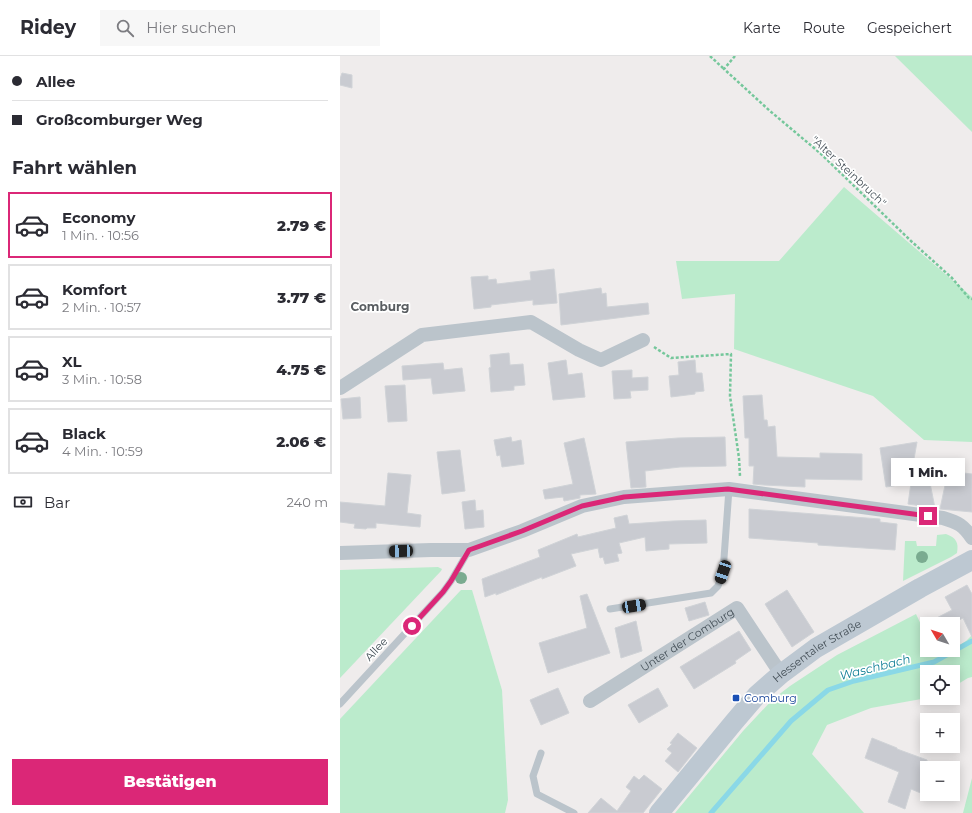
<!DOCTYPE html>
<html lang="de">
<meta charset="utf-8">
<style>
:root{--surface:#fff;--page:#f7f7f7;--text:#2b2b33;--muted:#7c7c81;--line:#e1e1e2;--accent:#db2777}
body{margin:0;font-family:Montserrat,sans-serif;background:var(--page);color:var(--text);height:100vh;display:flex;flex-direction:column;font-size:15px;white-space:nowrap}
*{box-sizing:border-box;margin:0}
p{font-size:13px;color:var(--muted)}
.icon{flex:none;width:22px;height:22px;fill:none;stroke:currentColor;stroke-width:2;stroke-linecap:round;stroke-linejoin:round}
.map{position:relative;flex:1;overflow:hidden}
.details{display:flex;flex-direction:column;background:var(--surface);width:340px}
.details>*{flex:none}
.guide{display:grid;align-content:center;height:88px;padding:0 12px;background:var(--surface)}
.needle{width:26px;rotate:309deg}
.controls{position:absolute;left:580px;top:561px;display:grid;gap:8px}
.controls a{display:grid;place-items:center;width:40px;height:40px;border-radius:0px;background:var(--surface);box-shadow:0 2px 10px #0003;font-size:20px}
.end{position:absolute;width:18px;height:18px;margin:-9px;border:5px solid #db2777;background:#fff;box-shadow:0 0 0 2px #fff}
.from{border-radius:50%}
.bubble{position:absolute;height:28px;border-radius:0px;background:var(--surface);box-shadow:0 2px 10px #0003;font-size:13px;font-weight:800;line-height:28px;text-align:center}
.car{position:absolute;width:12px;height:24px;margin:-12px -6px;border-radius:5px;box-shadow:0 0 3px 1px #0007;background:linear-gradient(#222 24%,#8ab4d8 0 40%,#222 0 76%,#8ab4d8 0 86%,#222 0)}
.guide b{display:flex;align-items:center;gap:14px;height:38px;font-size:15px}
.guide b+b{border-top:1px solid var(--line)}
.guide i{width:10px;height:10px;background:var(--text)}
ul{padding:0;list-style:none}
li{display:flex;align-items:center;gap:12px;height:66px;margin:0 8px 6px;padding:0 4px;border:2px solid var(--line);border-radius:0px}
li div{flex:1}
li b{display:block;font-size:15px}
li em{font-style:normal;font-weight:800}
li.active{border-color:var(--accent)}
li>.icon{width:36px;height:36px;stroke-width:1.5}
h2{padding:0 12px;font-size:18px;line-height:48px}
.pay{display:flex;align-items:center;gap:10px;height:44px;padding:0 12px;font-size:15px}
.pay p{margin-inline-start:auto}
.primary-button{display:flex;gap:8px;margin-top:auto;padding:8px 12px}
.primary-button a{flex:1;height:46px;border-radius:0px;background:var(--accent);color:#fff;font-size:16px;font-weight:800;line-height:46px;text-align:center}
header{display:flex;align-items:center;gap:24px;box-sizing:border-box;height:56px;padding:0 20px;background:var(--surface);border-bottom:1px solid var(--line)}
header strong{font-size:19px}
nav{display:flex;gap:22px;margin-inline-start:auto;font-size:14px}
.search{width:280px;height:36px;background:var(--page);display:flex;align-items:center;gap:10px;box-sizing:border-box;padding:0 14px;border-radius:0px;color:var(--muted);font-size:15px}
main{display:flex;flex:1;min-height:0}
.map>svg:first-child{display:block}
.green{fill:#bbebcc}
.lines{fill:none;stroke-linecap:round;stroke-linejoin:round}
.stream{stroke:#8ad8e7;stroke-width:5}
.building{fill:#c9cbd1;stroke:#d0d3d7}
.path{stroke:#75c79b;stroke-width:2.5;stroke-dasharray:3 2;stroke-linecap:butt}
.lane{stroke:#bbc4cb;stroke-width:7}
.street{stroke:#bbc4cb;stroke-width:14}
.secondary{stroke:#bdc8d2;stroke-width:20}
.tree{fill:#7aab90}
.route{stroke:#db2777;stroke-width:5}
.transit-dot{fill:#1a4fb4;stroke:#fff;stroke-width:1.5}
.labels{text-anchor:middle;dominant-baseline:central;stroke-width:3.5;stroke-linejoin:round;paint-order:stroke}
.street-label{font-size:11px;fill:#455058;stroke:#fff}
.transit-label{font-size:11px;fill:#164399;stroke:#fff;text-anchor:start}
.neighbourhood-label{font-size:12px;font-weight:bold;fill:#595d61;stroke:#fff}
.water-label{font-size:12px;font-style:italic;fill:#138197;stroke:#fff}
</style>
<header>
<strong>Ridey</strong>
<div class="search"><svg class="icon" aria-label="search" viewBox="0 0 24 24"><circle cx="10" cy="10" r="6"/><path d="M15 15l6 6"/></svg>Hier suchen</div>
<nav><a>Karte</a><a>Route</a><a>Gespeichert</a></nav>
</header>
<main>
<section class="details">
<div class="guide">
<b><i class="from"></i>Allee</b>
<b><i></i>Großcomburger Weg</b>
</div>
<h2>Fahrt wählen</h2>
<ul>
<li class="active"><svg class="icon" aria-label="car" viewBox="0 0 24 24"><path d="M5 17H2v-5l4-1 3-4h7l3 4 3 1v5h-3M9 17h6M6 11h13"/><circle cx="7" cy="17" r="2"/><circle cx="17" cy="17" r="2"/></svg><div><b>Economy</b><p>1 Min. · 10:56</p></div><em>2.79 €</em></li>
<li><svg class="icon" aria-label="car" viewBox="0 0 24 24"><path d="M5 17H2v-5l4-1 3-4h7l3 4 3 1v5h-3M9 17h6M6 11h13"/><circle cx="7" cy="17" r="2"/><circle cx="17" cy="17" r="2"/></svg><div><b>Komfort</b><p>2 Min. · 10:57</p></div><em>3.77 €</em></li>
<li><svg class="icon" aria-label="car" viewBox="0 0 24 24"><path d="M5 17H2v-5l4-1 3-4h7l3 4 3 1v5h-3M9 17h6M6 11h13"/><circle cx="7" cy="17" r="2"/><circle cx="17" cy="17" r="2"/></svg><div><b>XL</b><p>3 Min. · 10:58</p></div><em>4.75 €</em></li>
<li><svg class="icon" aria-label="car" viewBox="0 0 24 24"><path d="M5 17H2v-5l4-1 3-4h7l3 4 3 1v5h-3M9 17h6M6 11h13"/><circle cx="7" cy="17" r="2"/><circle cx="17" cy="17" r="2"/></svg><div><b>Black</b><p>4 Min. · 10:59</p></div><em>2.06 €</em></li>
</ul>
<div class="pay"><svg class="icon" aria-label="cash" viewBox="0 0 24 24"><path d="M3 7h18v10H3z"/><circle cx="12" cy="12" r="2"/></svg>Bar<p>240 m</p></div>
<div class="primary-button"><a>Bestätigen</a></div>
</section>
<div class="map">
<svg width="632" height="757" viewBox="0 0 632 757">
<rect width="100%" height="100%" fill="#efecec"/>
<!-- green -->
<g class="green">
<polygon points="555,0 632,0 632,76"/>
<polygon points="504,131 632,241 632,386 584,384 533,340 394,293 395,238 342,243 336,205 439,205"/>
<path d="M606 478C616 482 619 486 617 497L611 501 563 525 565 485H576L577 490H596L597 479Z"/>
<polygon points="98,511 102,513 101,515 0,622 0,514"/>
<polygon points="121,534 132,534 162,634 168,744 165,757 0,757 0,663"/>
<polygon points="576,558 587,581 587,594 594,594 598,603 626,585 632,579 632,621 628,622 613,631 613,616 587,616 587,642 531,652 487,669 472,698 524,757 335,757 403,675 433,643 450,630 497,599"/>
<polygon points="632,722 632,757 623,757"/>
</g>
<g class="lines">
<!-- stream -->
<polyline class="stream" points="371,757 451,665 488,634 514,625 594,606 632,585"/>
</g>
<!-- building -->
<g class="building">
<polygon points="2,17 12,19 12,32 0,29 0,23"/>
<polygon points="214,213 217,247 193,249 193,244 151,249 151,251 134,253 131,221 148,220 148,224 156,223 157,228 191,224 190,216"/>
<polygon points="261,232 262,238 266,237 267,251 308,247 309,258 221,269 219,238"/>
<polygon points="169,297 170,309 183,308 185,329 174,330 174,334 151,336 149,312 151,311 150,299"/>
<polygon points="226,304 228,319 242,317 245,341 213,344 208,307"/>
<polygon points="355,304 356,317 362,317 364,335 355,336 355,338 331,341 329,320 339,319 338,306"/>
<polygon points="103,307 104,314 122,312 125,335 93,338 91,322 63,324 62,310"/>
<polygon points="292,314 292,322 308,321 308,334 290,335 291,342 274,343 272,315"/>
<polygon points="65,329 67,365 48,366 45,330"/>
<polygon points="422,339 424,364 427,364 428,371 435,370 437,401 480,402 480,397 522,398 522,424 465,423 465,431 424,429 413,428 414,410 409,410 409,382 405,382 403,340"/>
<polygon points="20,341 21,362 3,363 1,343"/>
<polygon points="171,381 172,386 181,384 184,408 162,411 160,399 157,400 154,384"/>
<polygon points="385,381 386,410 340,411 305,415 306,431 291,432 286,386 338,382"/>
<polygon points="244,382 256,438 240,439 240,442 224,445 223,441 205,443 203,434 233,428 224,387"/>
<polygon points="577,386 572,414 587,412 595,452 568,448 571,427 546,431 540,392"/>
<polygon points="120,394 125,435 102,438 97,396"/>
<polygon points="608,415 632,418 632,456 600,453"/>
<polygon points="48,417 71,419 67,457 81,459 80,471 36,467 36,472 27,472 26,473 14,472 15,468 0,466 0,446 45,450"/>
<polygon points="135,444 136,455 143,454 144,471 125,473 122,446"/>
<polygon points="409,453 540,463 540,466 557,468 555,494 478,489 478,487 409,482"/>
<polygon points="287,459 289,468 333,465 366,464 367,487 329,488 329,493 306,495 305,481 279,487 282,497 277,498 279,505 265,508 263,501 260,502 258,492 231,498 236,510 202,523 202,521 156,539 156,537 145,541 142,523 200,501 198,494 237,478 238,481 276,472 274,462"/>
<polygon points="627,529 632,538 632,581 623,562 612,568 585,568 612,554 605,541"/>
<polygon points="447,534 474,576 452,591 425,548"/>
<polygon points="247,538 270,597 208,617 199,587 247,572 240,540"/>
<polygon points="365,546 369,559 349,565 345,552"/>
<polygon points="296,565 302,595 281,602 275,572"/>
<polygon points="399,575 411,594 395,605 396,607 354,633 340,611"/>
<polygon points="218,632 229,657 201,669 190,644"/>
<polygon points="318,632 328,650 299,667 288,649"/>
<polygon points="338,677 357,692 338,716 325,705 332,697 327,693 332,688 330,687"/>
<polygon points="532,682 557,692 557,693 587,704 587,726 583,738 571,733 565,753 548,746 559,716 525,702"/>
<polygon points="304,719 322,733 303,757 248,757 261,742 277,755 291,735 286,731 294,720 299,724"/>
</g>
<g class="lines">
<!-- path -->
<g class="path">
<polyline points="370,0 384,13"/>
<polyline points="395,0 384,13 430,55 480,97 571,185 612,222 629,242 632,243"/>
<polyline points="314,291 331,302 391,298 390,340 399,402 400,420"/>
</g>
<!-- lane -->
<g class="lane">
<polyline points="270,553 371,537 378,530 383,516 389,433"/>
<polyline points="0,648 103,536 111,525 129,494"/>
<polyline points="201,697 193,720 197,738 234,757"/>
</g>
<!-- street -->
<g class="street">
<polyline points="0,332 82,279 191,266 239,294 261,304 303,284"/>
<path d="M0 497 91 494H129L182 475 242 450 284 441 389 433 603 462C619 467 623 469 632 482"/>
<path id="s1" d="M250 645 397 552 441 618"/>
</g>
<!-- secondary -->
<path class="secondary" id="s2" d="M319 757 394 666 417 639 441 618 476 592 580 532 632 504"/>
</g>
<!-- trees -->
<g class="tree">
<circle cx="582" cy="501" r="6"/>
<circle cx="121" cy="522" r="6"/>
</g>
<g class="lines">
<!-- route -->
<polyline class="route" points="72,570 103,536 111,525 129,494 182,475 242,450 284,441 388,433 588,460"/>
</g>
<!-- markers -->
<rect class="transit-dot" x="392" y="638" width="8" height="8" rx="2"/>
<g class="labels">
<!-- street labels -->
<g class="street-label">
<text transform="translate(509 115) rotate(43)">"Alter Steinbruch"</text>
<text stroke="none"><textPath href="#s1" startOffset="115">Unter der Comburg</textPath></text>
<text transform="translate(36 593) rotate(-47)">Allee</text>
<text stroke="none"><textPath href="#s2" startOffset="228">Hessentaler Straße</textPath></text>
</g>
<!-- transit labels -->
<g class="transit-label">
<text x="404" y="642">Comburg</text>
</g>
<!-- neighbourhood labels -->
<g class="neighbourhood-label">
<text x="40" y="250">Comburg</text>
</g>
<!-- water labels -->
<g class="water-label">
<text transform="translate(535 611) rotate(-14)">Waschbach</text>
</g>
</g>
</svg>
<div class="controls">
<a><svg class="needle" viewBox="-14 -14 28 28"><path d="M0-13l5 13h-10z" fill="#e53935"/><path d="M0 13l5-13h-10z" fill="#7c7c81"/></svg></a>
<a><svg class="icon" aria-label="locate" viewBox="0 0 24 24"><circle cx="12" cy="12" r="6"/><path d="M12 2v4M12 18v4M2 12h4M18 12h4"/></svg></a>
<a>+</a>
<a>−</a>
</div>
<i class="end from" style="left:72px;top:570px"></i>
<i class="end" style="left:588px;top:460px"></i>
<div class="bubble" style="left:551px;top:402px;width:74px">1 Min.</div>
<i class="car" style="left:61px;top:495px;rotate:268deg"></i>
<i class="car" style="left:383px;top:516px;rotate:199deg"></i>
<i class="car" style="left:294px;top:550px;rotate:81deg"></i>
</div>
</main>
